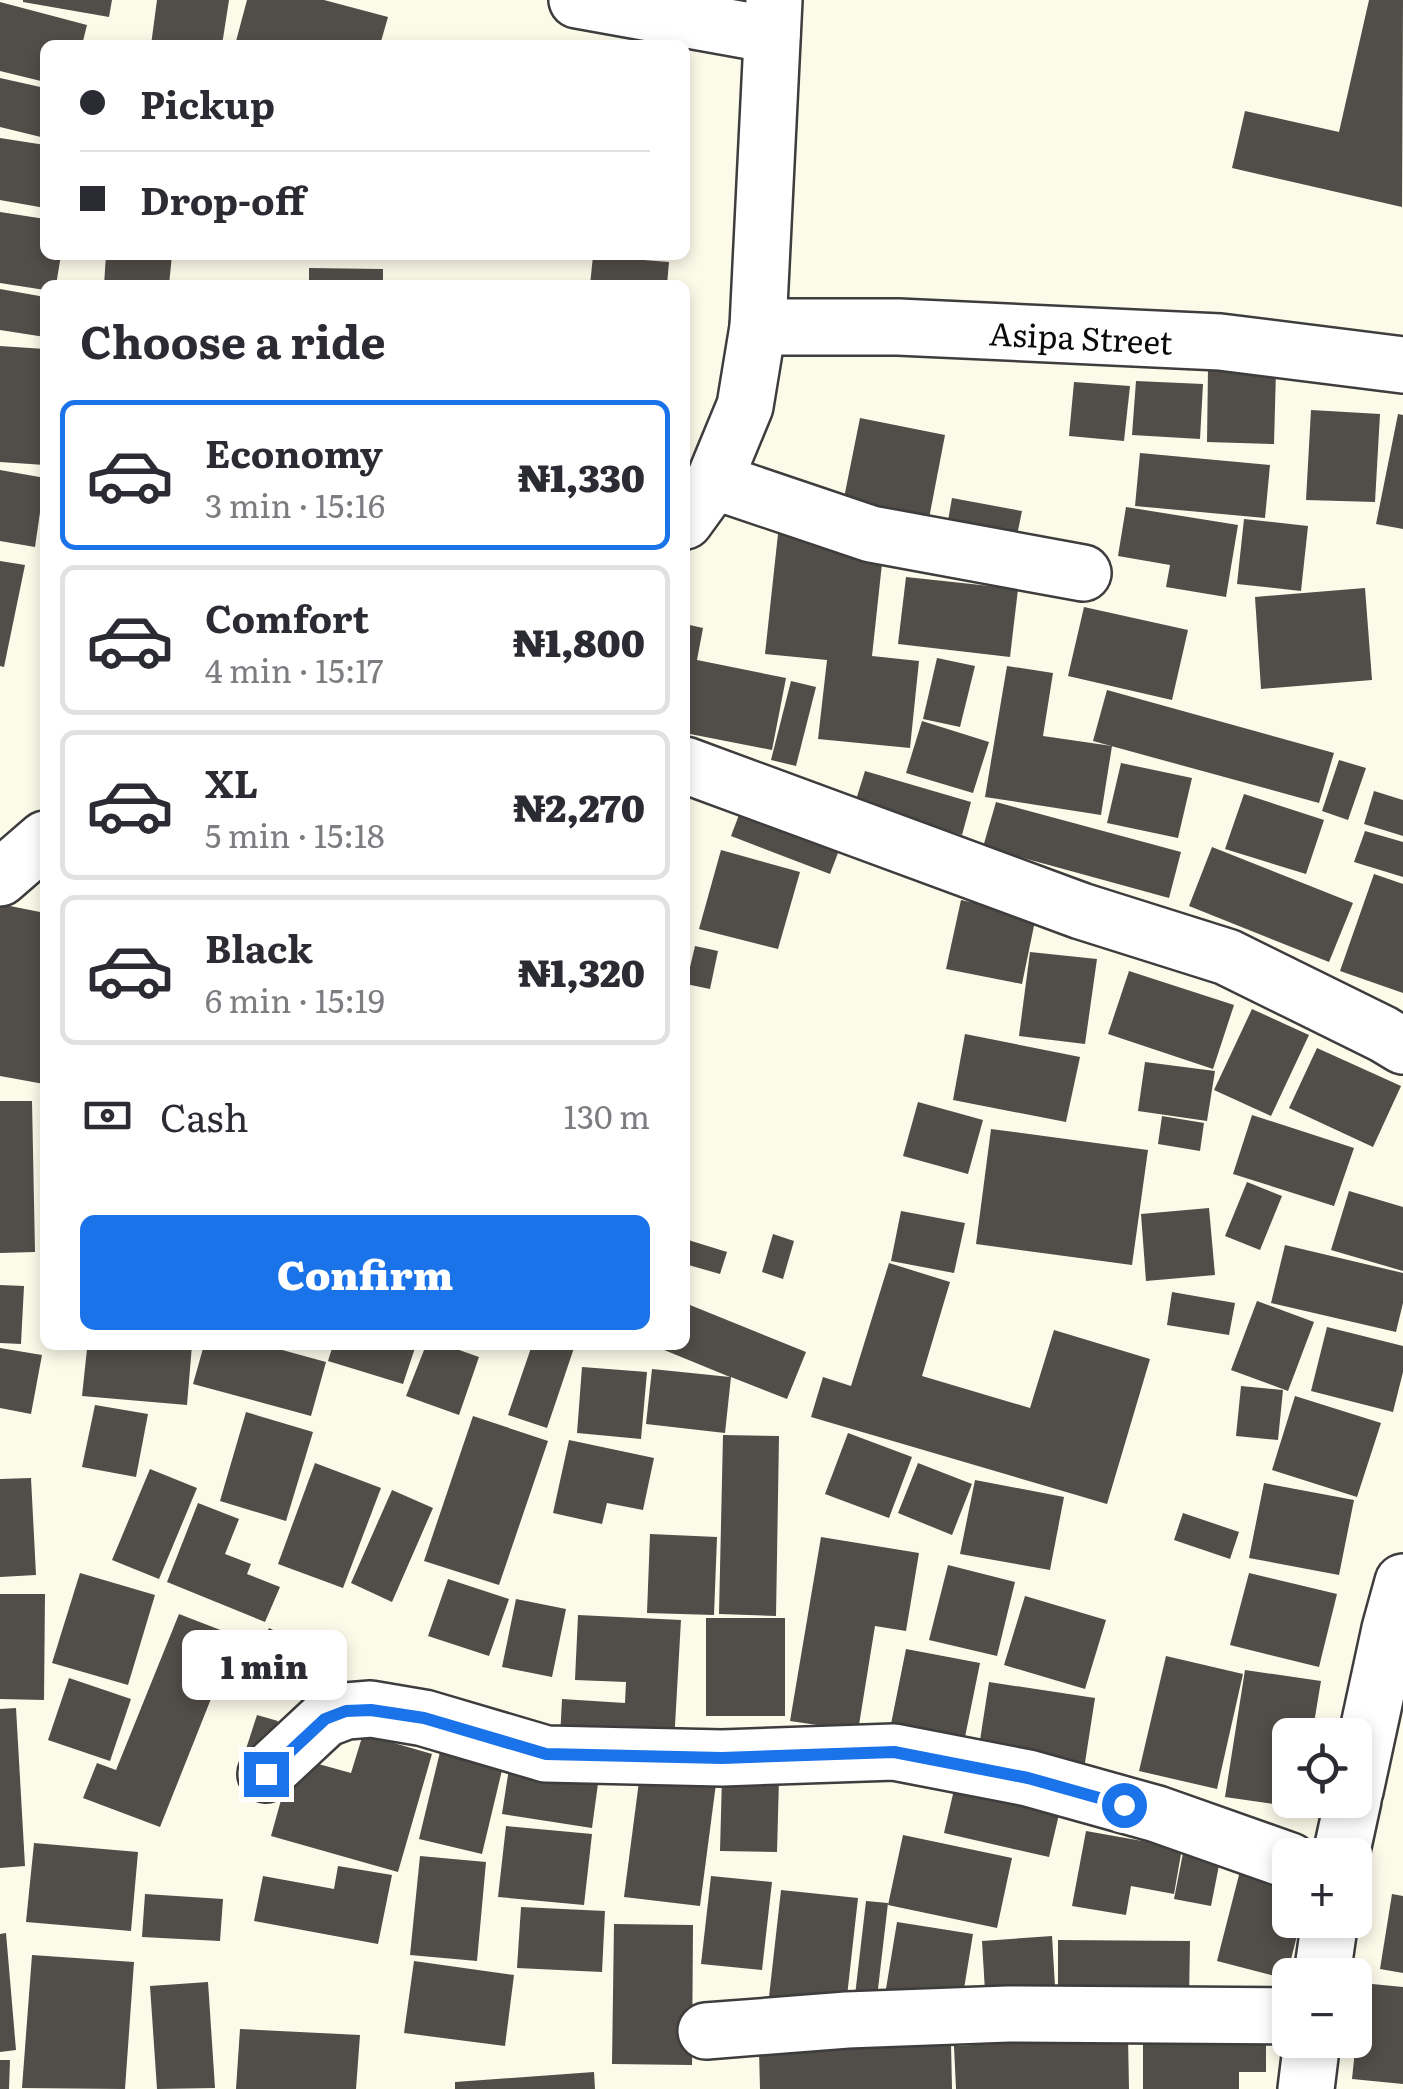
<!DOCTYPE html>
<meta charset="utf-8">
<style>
:root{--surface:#fff;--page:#f7f7f7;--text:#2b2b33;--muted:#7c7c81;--line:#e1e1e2;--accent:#1a73e8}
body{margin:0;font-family:Literata,serif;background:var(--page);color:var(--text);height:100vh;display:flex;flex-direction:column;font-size:38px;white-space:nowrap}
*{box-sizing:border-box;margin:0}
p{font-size:32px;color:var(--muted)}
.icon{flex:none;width:55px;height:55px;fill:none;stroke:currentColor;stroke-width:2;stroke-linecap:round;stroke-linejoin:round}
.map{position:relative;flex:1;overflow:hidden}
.side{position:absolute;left:40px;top:280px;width:650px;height:1070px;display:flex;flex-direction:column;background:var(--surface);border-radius:15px;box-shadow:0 5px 15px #0003}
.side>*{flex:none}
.guide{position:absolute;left:40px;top:40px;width:650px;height:220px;border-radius:15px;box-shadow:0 5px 15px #0003;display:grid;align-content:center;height:220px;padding:0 40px;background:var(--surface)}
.fabs{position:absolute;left:1272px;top:1718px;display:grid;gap:20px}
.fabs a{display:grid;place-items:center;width:100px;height:100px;border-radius:15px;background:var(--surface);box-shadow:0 5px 15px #0003;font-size:50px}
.end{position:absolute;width:45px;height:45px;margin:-22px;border:12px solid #1a73e8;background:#fff;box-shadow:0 0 0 5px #fff}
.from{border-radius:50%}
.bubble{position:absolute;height:70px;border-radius:15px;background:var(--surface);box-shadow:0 5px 15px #0003;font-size:32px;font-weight:800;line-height:70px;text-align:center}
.guide b{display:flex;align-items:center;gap:35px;height:95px;font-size:38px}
.guide b+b{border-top:2px solid var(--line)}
.guide i{width:25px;height:25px;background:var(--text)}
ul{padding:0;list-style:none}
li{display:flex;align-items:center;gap:30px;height:150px;margin:0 20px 15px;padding:0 20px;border:5px solid var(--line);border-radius:15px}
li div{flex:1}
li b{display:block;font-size:38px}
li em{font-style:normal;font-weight:800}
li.active{border-color:var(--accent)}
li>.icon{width:90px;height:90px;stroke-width:1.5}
h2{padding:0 40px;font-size:45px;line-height:120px}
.pay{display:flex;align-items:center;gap:25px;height:110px;padding:0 40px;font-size:38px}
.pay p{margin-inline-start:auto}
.primary-button{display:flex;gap:20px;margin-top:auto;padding:20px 40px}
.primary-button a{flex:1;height:115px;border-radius:15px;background:var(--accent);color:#fff;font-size:40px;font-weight:800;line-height:115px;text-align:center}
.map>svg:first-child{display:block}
.building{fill:#514d48}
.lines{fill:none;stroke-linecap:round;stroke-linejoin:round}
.minor-casing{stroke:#3d3d3d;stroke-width:60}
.minor{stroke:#fff;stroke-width:55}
.route{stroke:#1a73e8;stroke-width:12}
.labels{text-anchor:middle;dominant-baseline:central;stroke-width:10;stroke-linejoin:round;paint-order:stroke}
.street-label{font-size:32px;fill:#0a0a0a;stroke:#fff}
</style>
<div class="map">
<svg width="1403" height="2089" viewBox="0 0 1403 2089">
<rect width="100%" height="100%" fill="#fcfbea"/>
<!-- building -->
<g class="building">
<polygon points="23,0 112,0 109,17 23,2"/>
<polygon points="157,0 229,0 222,45 151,45"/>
<polygon points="247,0 324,0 388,17 380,45 235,45"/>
<polygon points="1369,0 1403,0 1402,207 1232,168 1245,111 1339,132"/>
<polygon points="0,2 87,25 82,45 45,45 45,82 0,71"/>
<polygon points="0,78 45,88 45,138 0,127"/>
<polygon points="0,138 45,145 45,208 0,200"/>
<polygon points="0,212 45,219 45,255 61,255 56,285 45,285 45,290 0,283"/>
<polygon points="106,255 172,255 169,285 104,285"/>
<polygon points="593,256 669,262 667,285 590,285"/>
<polygon points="309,268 383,269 383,285 309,285"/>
<polygon points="0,289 45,297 45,337 0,330"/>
<polygon points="0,346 45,349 45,465 0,462"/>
<polygon points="1208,369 1276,370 1274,444 1207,442"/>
<polygon points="1136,381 1203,384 1200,439 1132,435"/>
<polygon points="1074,382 1130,386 1124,441 1069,436"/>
<polygon points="1311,410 1380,414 1375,502 1306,500"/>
<polygon points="1398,414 1403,415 1403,529 1376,524"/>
<polygon points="860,418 945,435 927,529 841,513"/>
<polygon points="1140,453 1270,465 1265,518 1135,506"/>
<polygon points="0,470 45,478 35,547 0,541"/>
<polygon points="952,498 1022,511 1015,545 946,532"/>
<polygon points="1126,507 1238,525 1226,597 1166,587 1170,565 1118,556"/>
<polygon points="1244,519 1308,526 1301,591 1237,584"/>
<polygon points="778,534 884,545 872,656 919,661 910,748 818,739 827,660 765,654"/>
<polygon points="0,561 25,565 4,667 0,666"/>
<polygon points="906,577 1018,589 1010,657 898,644"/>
<polygon points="1365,588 1372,680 1261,689 1255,597"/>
<polygon points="1084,607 1188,630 1172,700 1068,676"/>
<polygon points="685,624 703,628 697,660 786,678 772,750 685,733"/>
<polygon points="937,658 975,666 960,727 923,719"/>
<polygon points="1007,666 1053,673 1043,736 1112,746 1101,815 985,797"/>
<polygon points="791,681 816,687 796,766 771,760"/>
<polygon points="1107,690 1334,753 1319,803 1093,741"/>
<polygon points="922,721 989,742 973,793 906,773"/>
<polygon points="1339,760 1366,768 1348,820 1322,811"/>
<polygon points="1121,763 1192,778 1178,838 1107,823"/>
<polygon points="865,771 971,802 962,835 855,803"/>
<polygon points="1374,791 1403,800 1403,836 1364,824"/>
<polygon points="1244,794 1324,820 1306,874 1225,849"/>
<polygon points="745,799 844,837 830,874 731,836"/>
<polygon points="996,802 1181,852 1169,898 983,847"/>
<polygon points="1365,831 1403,842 1403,877 1354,862"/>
<polygon points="1212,847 1353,903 1329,962 1189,906"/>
<polygon points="721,850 800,872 778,949 699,929"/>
<polygon points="1374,874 1403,884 1403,993 1340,971"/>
<polygon points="961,900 1036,916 1022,984 946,969"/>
<polygon points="0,904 45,913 45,998 41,1019 45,1020 44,1084 0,1076"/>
<polygon points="695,946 718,951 710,989 686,984"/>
<polygon points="1030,952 1097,959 1085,1044 1019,1036"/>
<polygon points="1129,971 1234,1005 1213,1069 1108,1034"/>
<polygon points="1252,1009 1309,1035 1271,1116 1214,1090"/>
<polygon points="965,1034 1080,1057 1066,1122 953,1100"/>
<polygon points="1317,1048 1401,1086 1373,1147 1289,1108"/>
<polygon points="1145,1062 1215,1071 1207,1121 1138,1111"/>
<polygon points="0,1101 32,1101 35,1252 0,1253"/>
<polygon points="918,1102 983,1120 968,1174 903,1156"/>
<polygon points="1252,1115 1354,1148 1334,1206 1233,1174"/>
<polygon points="1162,1116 1204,1123 1200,1151 1158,1144"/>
<polygon points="991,1129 1148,1150 1132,1265 976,1244"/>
<polygon points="1247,1182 1282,1196 1260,1250 1225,1236"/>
<polygon points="1349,1191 1403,1207 1403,1271 1331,1250"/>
<polygon points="1209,1208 1215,1275 1146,1281 1141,1214"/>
<polygon points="901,1211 965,1223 954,1273 891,1261"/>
<polygon points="773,1234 794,1241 783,1279 762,1272"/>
<polygon points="685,1239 727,1252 720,1274 685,1264"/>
<polygon points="1285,1245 1403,1273 1403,1303 1396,1332 1271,1303"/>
<polygon points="889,1263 950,1282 922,1376 1030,1408 1054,1330 1150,1359 1107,1504 811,1417 823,1377 851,1386"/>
<polygon points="0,1285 24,1286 21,1344 0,1343"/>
<polygon points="1172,1292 1235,1303 1229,1335 1167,1325"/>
<polygon points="1257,1301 1314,1322 1288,1391 1231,1370"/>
<polygon points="685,1303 806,1352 787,1399 731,1377 725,1433 646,1424 652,1369 730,1377 652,1345 685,1345"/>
<polygon points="1327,1327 1403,1346 1403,1372 1393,1412 1311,1391"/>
<polygon points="115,1345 192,1345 187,1405 82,1396 87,1349 115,1350"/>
<polygon points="204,1345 264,1345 326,1362 311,1416 193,1384"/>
<polygon points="333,1345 416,1345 403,1384 328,1361"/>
<polygon points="426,1345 445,1345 479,1357 459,1415 406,1396"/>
<polygon points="532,1345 575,1345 547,1428 508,1415"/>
<polygon points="0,1348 42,1355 31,1414 0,1408"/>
<polygon points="582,1367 647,1372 641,1439 577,1433"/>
<polygon points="1241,1386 1283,1390 1278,1440 1236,1436"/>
<polygon points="1295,1396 1381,1423 1357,1497 1272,1470"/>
<polygon points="95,1405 148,1414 136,1477 82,1467"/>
<polygon points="246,1412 313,1432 286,1521 220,1501"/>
<polygon points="473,1416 548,1441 499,1585 424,1561"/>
<polygon points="848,1433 912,1457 889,1518 825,1494"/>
<polygon points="723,1435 779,1436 776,1616 719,1614"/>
<polygon points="569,1440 654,1458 643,1510 607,1503 602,1524 553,1513"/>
<polygon points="315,1463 381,1488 343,1588 278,1564"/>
<polygon points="918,1463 972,1484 952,1535 898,1513"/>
<polygon points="150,1469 197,1488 159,1579 112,1560"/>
<polygon points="31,1478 36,1575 0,1577 0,1479"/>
<polygon points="975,1480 1064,1497 1050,1570 960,1554"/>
<polygon points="1264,1483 1354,1500 1339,1575 1249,1558"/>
<polygon points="392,1490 433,1508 392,1602 351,1583"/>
<polygon points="198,1503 239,1519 225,1554 251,1564 247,1574 280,1587 265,1622 167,1582"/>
<polygon points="1183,1513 1239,1532 1230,1559 1174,1540"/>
<polygon points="650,1534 717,1537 714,1615 647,1613"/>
<polygon points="821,1537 919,1553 906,1631 875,1626 858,1731 790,1721"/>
<polygon points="948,1565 1015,1582 997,1656 929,1640"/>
<polygon points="80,1573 155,1595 128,1685 52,1663"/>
<polygon points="1249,1573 1337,1594 1319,1667 1230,1645"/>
<polygon points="448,1579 509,1599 489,1656 428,1636"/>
<polygon points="0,1594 45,1594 44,1700 0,1699"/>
<polygon points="1025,1596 1106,1620 1085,1689 1004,1665"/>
<polygon points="516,1599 566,1609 552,1677 502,1667"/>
<polygon points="179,1614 236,1636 160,1827 83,1798 97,1763 116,1770"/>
<polygon points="578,1615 681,1620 674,1743 560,1738 562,1699 625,1703 626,1682 575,1680"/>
<rect x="706" y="1618" width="79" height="98"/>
<polygon points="269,1628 312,1649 294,1687 250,1665"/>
<polygon points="906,1649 980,1663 964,1742 890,1729"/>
<polygon points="1166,1656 1243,1674 1217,1789 1139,1771"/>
<polygon points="1245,1670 1321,1681 1312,1735 1290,1735 1290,1800 1303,1800 1302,1808 1225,1797"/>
<polygon points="69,1678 131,1699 110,1761 48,1740"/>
<polygon points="989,1682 1095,1698 1084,1769 978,1753"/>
<polygon points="16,1708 25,1866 0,1868 0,1709"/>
<polygon points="257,1715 278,1721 268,1756 246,1749"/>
<polygon points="363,1734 432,1754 398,1872 271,1836 293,1757 351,1773"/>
<polygon points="440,1752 503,1766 482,1854 419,1839"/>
<polygon points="510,1762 599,1776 592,1828 502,1814"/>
<polygon points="641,1766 717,1776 700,1906 624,1897"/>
<polygon points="959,1768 1064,1793 1049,1857 944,1833"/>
<polygon points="722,1777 779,1779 777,1852 720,1851"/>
<polygon points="506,1826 592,1834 584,1905 498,1897"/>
<polygon points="1086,1831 1182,1848 1174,1894 1131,1886 1126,1915 1072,1906"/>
<polygon points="903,1835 1012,1858 997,1928 888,1905"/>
<polygon points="34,1843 138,1852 131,1931 26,1922"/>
<polygon points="1184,1848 1221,1855 1211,1906 1174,1899"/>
<polygon points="420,1856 486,1862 477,1961 410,1955"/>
<polygon points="338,1866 392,1875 378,1944 254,1921 263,1876 334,1889"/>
<polygon points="1240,1871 1290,1884 1290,1920 1301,1920 1286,1979 1217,1961"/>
<polygon points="711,1876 772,1882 762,1970 701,1964"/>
<polygon points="781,1890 858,1898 846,2005 769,1997"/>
<polygon points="145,1894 223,1899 220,1941 142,1937"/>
<polygon points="1392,1894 1403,1896 1403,1973 1380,1969"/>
<polygon points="866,1901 888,1903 876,2006 854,2004"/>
<polygon points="521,1907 605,1911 602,1972 517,1968"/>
<polygon points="897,1922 973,1934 960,2013 884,2001"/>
<polygon points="614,1924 693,1925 692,2065 612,2064"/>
<polygon points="6,1933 16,2050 0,2052 0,1934"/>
<polygon points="1052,1936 1056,2003 986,2008 982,1941"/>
<polygon points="1058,1940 1190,1941 1189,1999 1058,1998"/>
<polygon points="32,1955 134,1962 125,2089 22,2088"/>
<polygon points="414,1961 514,1975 505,2046 404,2033"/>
<polygon points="208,1982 215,2088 157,2089 150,1986"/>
<polygon points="1362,1983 1403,1987 1403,2084 1352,2079"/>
<polygon points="1266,2027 1266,2072 1239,2072 1239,2089 1143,2089 1143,2028"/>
<polygon points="240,2029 360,2035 356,2089 236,2089"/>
<polygon points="1128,2037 1129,2089 956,2089 954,2046"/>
<polygon points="951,2043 952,2089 760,2089 759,2050"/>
<polygon points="0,2060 10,2060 9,2089 0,2089"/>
<polygon points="594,2072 595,2089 455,2089 455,2082"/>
</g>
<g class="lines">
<!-- minor casing -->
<g class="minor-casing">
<g id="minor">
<polyline points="577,0 772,35"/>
<polyline points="758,327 898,327 1220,342 1403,365"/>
<polyline points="714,481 871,534 1083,573"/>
<polyline points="685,521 714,481 745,406 758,327 774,0"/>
<polyline points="685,765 1081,911 1227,957 1383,1034 1403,1046"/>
<polyline points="0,878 45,839"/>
<polyline points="266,1774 325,1719 346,1711 371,1709 424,1718 546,1754 722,1758 894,1752 1028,1778 1157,1814 1290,1861"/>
<polyline points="1355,1791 1390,1629 1403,1582"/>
<polyline points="1341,1855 1353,1800"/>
<polyline points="1322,1975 1330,1920"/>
<polyline points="706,2031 847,2020 1008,2014 1290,2016"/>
<polyline points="1306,2089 1312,2040"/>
</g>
</g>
<!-- minor -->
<use href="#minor" class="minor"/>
</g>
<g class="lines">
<!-- route -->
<polyline class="route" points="266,1774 325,1719 346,1711 371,1710 424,1718 546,1754 722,1758 894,1752 1028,1778 1124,1805"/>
</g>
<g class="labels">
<!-- street labels -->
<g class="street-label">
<text transform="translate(1081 336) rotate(3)">Asipa Street</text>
</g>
</g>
</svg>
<div class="fabs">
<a><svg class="icon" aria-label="locate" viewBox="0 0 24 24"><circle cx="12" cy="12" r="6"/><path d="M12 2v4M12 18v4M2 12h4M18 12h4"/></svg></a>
<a>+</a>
<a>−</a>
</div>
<i class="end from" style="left:1124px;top:1805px"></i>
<i class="end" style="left:266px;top:1774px"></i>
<div class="bubble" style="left:182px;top:1630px;width:165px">1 min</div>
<div class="guide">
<b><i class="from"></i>Pickup</b>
<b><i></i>Drop-off</b>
</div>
<section class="side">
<h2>Choose a ride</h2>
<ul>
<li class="active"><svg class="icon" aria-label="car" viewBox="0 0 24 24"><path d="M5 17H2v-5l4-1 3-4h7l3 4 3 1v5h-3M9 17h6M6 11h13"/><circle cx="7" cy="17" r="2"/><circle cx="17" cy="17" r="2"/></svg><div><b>Economy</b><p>3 min · 15:16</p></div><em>₦1,330</em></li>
<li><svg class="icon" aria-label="car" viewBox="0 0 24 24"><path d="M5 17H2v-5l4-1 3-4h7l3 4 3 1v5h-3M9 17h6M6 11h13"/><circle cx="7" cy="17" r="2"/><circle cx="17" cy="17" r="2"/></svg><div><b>Comfort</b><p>4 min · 15:17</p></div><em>₦1,800</em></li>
<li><svg class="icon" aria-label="car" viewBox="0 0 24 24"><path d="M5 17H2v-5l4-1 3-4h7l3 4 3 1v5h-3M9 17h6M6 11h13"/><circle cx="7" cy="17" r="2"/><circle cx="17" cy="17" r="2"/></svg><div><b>XL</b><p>5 min · 15:18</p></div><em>₦2,270</em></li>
<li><svg class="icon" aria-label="car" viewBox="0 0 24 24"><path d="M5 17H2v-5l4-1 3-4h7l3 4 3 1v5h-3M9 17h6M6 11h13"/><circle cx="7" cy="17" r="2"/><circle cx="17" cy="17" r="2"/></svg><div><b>Black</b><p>6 min · 15:19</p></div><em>₦1,320</em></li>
</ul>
<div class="pay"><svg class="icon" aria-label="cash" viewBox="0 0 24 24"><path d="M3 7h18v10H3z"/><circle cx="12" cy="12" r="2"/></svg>Cash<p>130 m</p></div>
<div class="primary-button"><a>Confirm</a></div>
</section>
</div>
